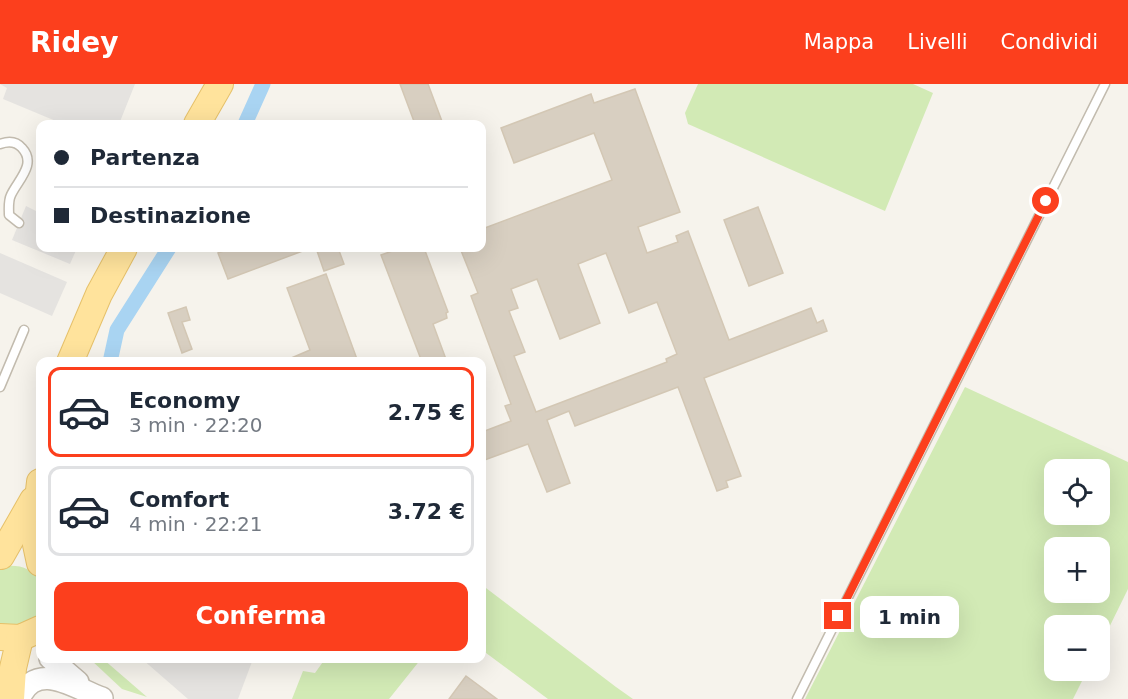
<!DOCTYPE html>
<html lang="it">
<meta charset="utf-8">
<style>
:root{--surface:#fff;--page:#f2f2f3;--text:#1f2937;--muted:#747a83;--line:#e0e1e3;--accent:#fc3f1d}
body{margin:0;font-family:"DejaVu Sans",sans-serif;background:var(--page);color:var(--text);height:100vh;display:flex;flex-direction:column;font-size:22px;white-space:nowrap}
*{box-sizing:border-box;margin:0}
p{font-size:20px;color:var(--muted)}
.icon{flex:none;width:33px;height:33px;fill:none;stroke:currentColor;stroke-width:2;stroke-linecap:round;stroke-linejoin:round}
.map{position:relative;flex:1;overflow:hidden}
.panel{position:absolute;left:36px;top:273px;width:450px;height:306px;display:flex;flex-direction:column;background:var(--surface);border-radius:12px;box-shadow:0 6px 24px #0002}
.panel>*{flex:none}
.guide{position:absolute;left:36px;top:36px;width:450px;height:132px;border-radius:12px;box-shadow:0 6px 24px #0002;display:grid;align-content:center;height:132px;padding:0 18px;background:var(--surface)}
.controls{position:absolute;left:1044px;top:375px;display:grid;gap:12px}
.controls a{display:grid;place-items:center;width:66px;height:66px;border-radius:12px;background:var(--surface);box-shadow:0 6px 24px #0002;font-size:30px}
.end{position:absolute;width:27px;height:27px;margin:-14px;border:8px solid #fc3f1d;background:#fff;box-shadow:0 0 0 3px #fff}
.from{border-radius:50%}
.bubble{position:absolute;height:42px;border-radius:12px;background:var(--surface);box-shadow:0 6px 24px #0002;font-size:20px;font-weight:700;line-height:42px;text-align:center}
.guide b{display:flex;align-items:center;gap:21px;height:57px;font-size:22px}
.guide b+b{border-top:2px solid var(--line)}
.guide i{width:15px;height:15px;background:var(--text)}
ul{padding:10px 0 0;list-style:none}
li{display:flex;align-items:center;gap:18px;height:90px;margin:0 12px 9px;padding:0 6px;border:3px solid var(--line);border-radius:12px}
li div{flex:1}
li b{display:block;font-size:22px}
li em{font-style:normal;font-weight:700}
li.on{border-color:var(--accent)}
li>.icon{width:54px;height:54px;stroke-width:1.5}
.action{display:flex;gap:12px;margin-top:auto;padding:12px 18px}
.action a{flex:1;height:69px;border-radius:12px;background:var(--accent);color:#fff;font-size:24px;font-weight:700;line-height:69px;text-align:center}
header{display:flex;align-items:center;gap:36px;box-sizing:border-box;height:84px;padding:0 30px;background:var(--accent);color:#fff}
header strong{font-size:28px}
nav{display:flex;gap:33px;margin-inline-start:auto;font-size:21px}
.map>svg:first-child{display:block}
.green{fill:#d2eab5;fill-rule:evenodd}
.parking{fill:#e5e3e0}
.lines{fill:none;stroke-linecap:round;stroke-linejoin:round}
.canal{stroke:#a9d4f2;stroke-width:15}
.building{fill:#d8cfc1;stroke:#d3c7b4;stroke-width:1.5;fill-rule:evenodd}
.service-casing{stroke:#c2bbae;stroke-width:11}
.tertiary-casing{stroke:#c2bbae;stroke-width:24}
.primary-casing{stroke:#e6c16a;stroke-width:28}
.service{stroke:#fff;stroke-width:8}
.tertiary{stroke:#fff;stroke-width:21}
.primary{stroke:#ffe39c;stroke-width:26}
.route{stroke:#fc3f1d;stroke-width:8}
</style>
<header>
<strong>Ridey</strong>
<nav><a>Mappa</a><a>Livelli</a><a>Condividi</a></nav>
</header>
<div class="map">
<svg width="1128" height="615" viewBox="0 0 1128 615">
<rect width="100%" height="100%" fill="#f6f3ec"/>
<!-- green -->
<g class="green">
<polygon points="698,0 913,0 933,9 885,127 688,40 685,29"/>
<path d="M965 303 1128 378V505L1100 562V542H1054V586L1087 587 1073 615H805ZM1054 386H1100V430H1054ZM1054 464H1100V508H1054Z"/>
<path d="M7 482C21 481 33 485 40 498 40 538 43 543 0 542V484Z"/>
<polygon points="482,501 616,603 633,615 548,615 482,566"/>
<polygon points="90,575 103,575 147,613 122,605"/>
<polygon points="325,575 421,575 389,615 292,615 303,587 315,589"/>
</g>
<!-- parking -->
<g class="parking">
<polygon points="0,0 135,0 119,40 63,40 3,15 7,4"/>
<polygon points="26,122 40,129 40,164 77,164 70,180 12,156"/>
<polygon points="0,169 67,198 52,232 0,209"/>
<polygon points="142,575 253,575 238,615 188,615"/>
</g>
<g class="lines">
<!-- canal -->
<g class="canal">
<polyline points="245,40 263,0"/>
<polyline points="110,278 117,246 169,164"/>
</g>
</g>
<!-- building -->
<g class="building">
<polygon points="400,0 428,0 443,40 415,40"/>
<path d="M635 5 680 128 638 143 647 169 678 158 676 152 688 147 729 256 811 224 817 239 823 236 827 247 704 294 741 392 726 397 728 403 717 407 678 303 575 342 569 327 547 336 570 399 547 408 528 360 482 377V348L511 337 505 322 511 320 471 212 478 209 460 164H482V145L612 96 594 49 514 79 501 44 591 10 594 19ZM606 169 629 229 657 218 677 270 666 275 667 278 536 328 514 272 525 268 509 227 518 224 511 205 537 195 560 255 600 239 578 180Z"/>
<polygon points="758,123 783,189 749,202 724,136"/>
<polygon points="232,164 308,164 308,165 228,195 218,169"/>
<polygon points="316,164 338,164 344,180 324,187"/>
<polygon points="401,164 424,164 448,228 446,229 447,234 433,240 447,278 422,278 381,171"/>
<polygon points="326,190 358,278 282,278 310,266 287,204"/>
<polygon points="186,223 190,236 182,238 192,265 182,269 168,229"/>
<polygon points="466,592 497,615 449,615"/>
</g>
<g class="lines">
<!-- service casing -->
<g class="service-casing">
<g id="service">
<path d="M0 60C8 57 16 57 22 64 37 80 18 96 11 111 8 117 9 125 9 131L19 139"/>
<polyline points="0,303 24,246"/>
<polyline points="797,615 1105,0"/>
</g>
</g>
<!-- tertiary casing -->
<g class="tertiary-casing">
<g id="tertiary">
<polyline points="50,574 78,598"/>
<path d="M19 615C37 575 74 604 102 614"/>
</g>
</g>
<!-- primary casing -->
<g class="primary-casing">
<g id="primary">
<polyline points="197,40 220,0"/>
<polyline points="70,278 99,210 124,164"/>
<polyline points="40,398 34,451 40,479"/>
<polyline points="1,472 33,416"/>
<polyline points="0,553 20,554 40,545"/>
<polyline points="11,615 13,584 20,554"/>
</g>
</g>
<!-- service -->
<use href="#service" class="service"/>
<!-- tertiary -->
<use href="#tertiary" class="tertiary"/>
<!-- primary -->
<use href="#primary" class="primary"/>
</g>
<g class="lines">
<!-- route -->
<polyline class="route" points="838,532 1046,117"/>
</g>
</svg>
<div class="controls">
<a><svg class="icon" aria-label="locate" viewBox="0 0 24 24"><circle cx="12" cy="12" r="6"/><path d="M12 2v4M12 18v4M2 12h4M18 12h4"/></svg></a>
<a>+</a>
<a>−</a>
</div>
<i class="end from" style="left:1046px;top:117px"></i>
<i class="end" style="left:838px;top:532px"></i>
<div class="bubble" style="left:860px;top:512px;width:99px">1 min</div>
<div class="guide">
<b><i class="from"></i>Partenza</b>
<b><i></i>Destinazione</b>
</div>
<section class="panel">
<ul>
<li class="on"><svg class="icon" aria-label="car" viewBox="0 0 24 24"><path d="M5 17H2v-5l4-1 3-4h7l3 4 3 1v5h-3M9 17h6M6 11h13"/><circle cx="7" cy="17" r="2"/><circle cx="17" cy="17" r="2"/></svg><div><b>Economy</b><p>3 min · 22:20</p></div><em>2.75 €</em></li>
<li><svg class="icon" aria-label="car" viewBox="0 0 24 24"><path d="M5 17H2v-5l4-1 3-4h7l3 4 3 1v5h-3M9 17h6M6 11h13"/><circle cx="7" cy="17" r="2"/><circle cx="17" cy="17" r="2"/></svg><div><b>Comfort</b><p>4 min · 22:21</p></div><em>3.72 €</em></li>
</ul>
<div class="action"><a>Conferma</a></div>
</section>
</div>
